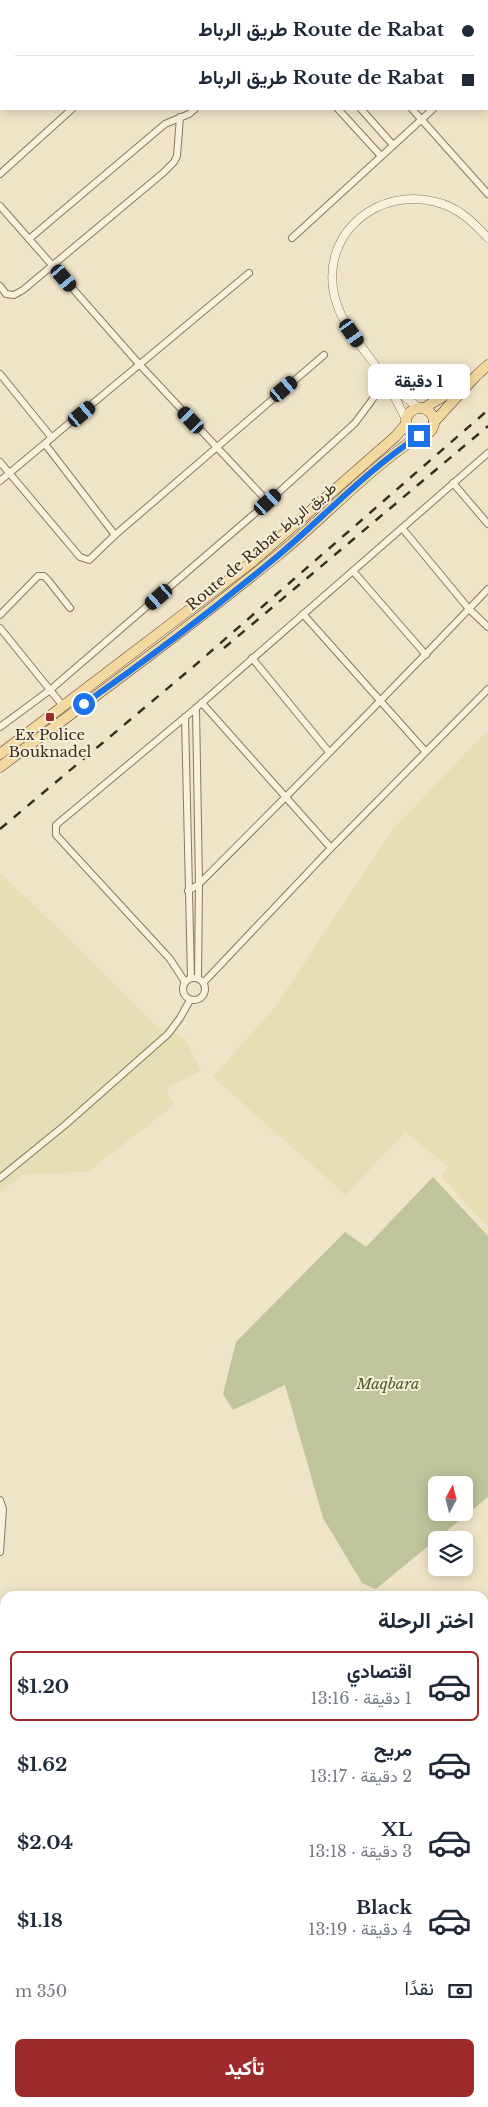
<!DOCTYPE html>
<html lang="ar">
<meta charset="utf-8">
<style>
:root{--surface:#fff;--page:#f2f2f3;--text:#1f2937;--muted:#747a83;--line:#e0e1e3;--accent:#9e2a2b}
body{margin:0;font-family:"Libre Baskerville",Vazirmatn,serif;background:var(--page);color:var(--text);direction:rtl;height:100vh;display:flex;flex-direction:column;font-size:19px;white-space:nowrap}
*{box-sizing:border-box;margin:0}
p{font-size:16px;color:var(--muted)}
.icon{flex:none;width:28px;height:28px;fill:none;stroke:currentColor;stroke-width:2;stroke-linecap:round;stroke-linejoin:round}
.map{position:relative;flex:1;overflow:hidden;direction:ltr}
.drawer{position:absolute;left:0px;top:1591px;width:489px;height:516px;display:flex;flex-direction:column;background:var(--surface);border-radius:15px 15px 0 0;box-shadow:0 2px 12px #0003;direction:rtl}
.drawer>*{flex:none}
.hud{position:absolute;left:0px;top:0px;width:489px;height:110px;box-shadow:0 2px 12px #0003;direction:rtl;display:grid;align-content:center;height:110px;padding:0 15px;background:var(--surface)}
.needle{width:32px;rotate:7deg}
.controls{position:absolute;left:428px;top:1476px;display:grid;gap:10px}
.controls a{display:grid;place-items:center;width:45px;height:45px;border-radius:8px;background:var(--surface);box-shadow:0 2px 12px #0003;font-size:25px}
.end{position:absolute;width:22px;height:22px;margin:-11px;border:6px solid #1a73e8;background:#fff;box-shadow:0 0 0 2px #fff}
.from{border-radius:50%}
.bubble{position:absolute;height:35px;border-radius:8px;background:var(--surface);box-shadow:0 2px 12px #0003;font-size:16px;font-weight:800;line-height:35px;text-align:center;direction:rtl}
.car{position:absolute;width:15px;height:30px;margin:-15px -8px;border-radius:6px;box-shadow:0 0 4px 1px #0007;background:linear-gradient(#222 24%,#8ab4d8 0 40%,#222 0 76%,#8ab4d8 0 86%,#222 0)}
.hud b{display:flex;align-items:center;gap:18px;height:48px;font-size:19px}
.hud b+b{border-top:1px solid var(--line)}
.hud i{width:12px;height:12px;background:var(--text)}
ul{padding:0;list-style:none}
li{display:flex;align-items:center;gap:15px;height:70px;margin:0 10px 8px;padding:0 5px;border:2px solid transparent;border-radius:8px}
li div{flex:1}
li b{display:block;font-size:19px}
li em{font-style:normal;font-weight:800}
li.on{border-color:var(--accent)}
li>.icon{width:45px;height:45px;stroke-width:1.5}
h2{padding:0 15px;font-size:22px;line-height:60px}
.pay{display:flex;align-items:center;gap:12px;height:55px;padding:0 15px;font-size:19px}
.pay p{margin-inline-start:auto}
.action{display:flex;gap:10px;margin-top:auto;padding:10px 15px}
.action a{flex:1;height:58px;border-radius:8px;background:var(--accent);color:#fff;font-size:20px;font-weight:800;line-height:58px;text-align:center}
.map>svg:first-child{display:block}
.farmland{fill:#e6deb5}
.green{fill:#c9cf9b}
.cemetery{fill:#bfc49a;fill-rule:evenodd}
.lines{fill:none;stroke-linecap:round;stroke-linejoin:round}
.minor-casing{stroke:#8d765c;stroke-width:8}
.tertiary-casing{stroke:#8d765c;stroke-width:9}
.primary-casing{stroke:#5b4430;stroke-width:11}
.minor{stroke:#faf1dc;stroke-width:6}
.tertiary{stroke:#faf1dc;stroke-width:8}
.primary{stroke:#f3d9a0;stroke-width:10}
.rail{stroke:#3d2e20;stroke-width:2.5;stroke-dasharray:9 9;stroke-linecap:butt}
.route{stroke:#1a73e8;stroke-width:6}
.poi-dot{fill:#9e2a2b;stroke:#f7eed8;stroke-width:2}
.labels{text-anchor:middle;dominant-baseline:central;stroke-width:4;stroke-linejoin:round;paint-order:stroke}
.street-label{font-size:15px;fill:#3d2e20;stroke:#f7eed8}
.poi-label{font-size:15px;fill:#3d2e20;stroke:#f7eed8}
.park-label{font-size:15px;font-style:italic;fill:#4d5a26;stroke:#f7eed8}
</style>
<div class="map">
<svg width="488" height="2107" viewBox="0 0 488 2107">
<rect width="100%" height="100%" fill="#f0e4c8"/>
<!-- farmland -->
<g class="farmland">
<polygon points="488,730 488,1228 441,1176 449,1167 405,1132 346,1195 213,1077 276,1006 394,828"/>
<polygon points="0,872 158,1027 184,1037 201,1071 166,1088 174,1105 88,1172 24,1174 0,1192"/>
</g>
<!-- green -->
<polygon class="green" points="330,0 488,0 488,45 488,1"/>
<!-- cemetery -->
<path class="cemetery" d="M433 1177 488 1236V1497L376 1589 362 1583 323 1518 285 1385 233 1410 223 1394 236 1342 345 1232 366 1247ZM436 1485H464V1512H436Z"/>
<g class="lines">
<!-- minor casing -->
<g class="minor-casing">
<g id="minor">
<polyline points="90,0 91,1"/>
<polyline points="195,0 196,1"/>
<polyline points="242,0 243,1"/>
<polyline points="268,0 269,1"/>
<polyline points="78,1 80,0"/>
<polyline points="145,1 146,0"/>
<polyline points="309,1 310,0"/>
<polyline points="319,1 320,0"/>
<polyline points="0,16 1,16"/>
<polyline points="0,61 1,61"/>
<polyline points="0,80 1,79"/>
<polyline points="338,109 381,156"/>
<polyline points="361,109 393,145"/>
<polyline points="412,109 488,194"/>
<polyline points="0,174 72,109"/>
<polyline points="0,206 140,365 268,502"/>
<polyline points="292,238 433,109"/>
<polyline points="29,239 165,124 189,114 195,109"/>
<polyline points="0,286 6,294 14,295 23,290 163,173 174,162 177,156 180,117"/>
<polyline points="0,374 52,438"/>
<polyline points="45,444 115,535"/>
<polyline points="0,462 80,557 89,560 115,535 324,355"/>
<polyline points="0,481 249,273"/>
<polyline points="453,483 488,524"/>
<polyline points="402,528 469,609 488,627"/>
<polyline points="353,571 426,655"/>
<polyline points="303,614 425,751"/>
<polyline points="0,615 38,576 44,576 48,580 70,608"/>
<polyline points="0,628 63,706"/>
<polyline points="252,658 329,752"/>
<polyline points="202,703 331,848"/>
<polyline points="196,708 199,884 198,978"/>
<polyline points="185,717 191,978"/>
<polyline points="0,727 50,690 268,502 355,423 372,400 382,385 387,381"/>
<path d="M188 891 199 884C296 787 393 689 488 589"/>
<circle cx="194" cy="989" r="11"/>
<polyline points="185,982 170,959 56,835 56,825 196,708 488,453"/>
<polyline points="204,982 331,848 488,689"/>
<polyline points="0,1178 65,1125 168,1034 180,1018 190,1000"/>
<polyline points="0,1500 3,1509 0,1552"/>
<polyline points="484,1820 488,1824"/>
<polyline points="0,1842 5,1832"/>
<polyline points="0,1852 5,1854"/>
<polyline points="484,1860 488,1865"/>
<polyline points="484,1887 488,1883"/>
<polyline points="0,1892 5,1893"/>
<polyline points="484,1899 488,1903"/>
<polyline points="0,1929 5,1930"/>
<polyline points="484,1936 488,1940"/>
<polyline points="0,1964 5,1965"/>
<polyline points="484,1973 488,1978"/>
<polyline points="0,1996 5,2002"/>
<polyline points="484,2012 488,2016"/>
<polyline points="0,2030 5,2025"/>
<polyline points="484,2036 488,2041"/>
<polyline points="484,2068 488,2064"/>
<polyline points="484,2082 488,2088"/>
<polyline points="135,2102 139,2107"/>
<polyline points="274,2102 278,2107"/>
<polyline points="313,2102 317,2107"/>
<polyline points="353,2102 357,2107"/>
<polyline points="400,2102 403,2107"/>
<polyline points="21,2107 23,2102"/>
<polyline points="99,2107 103,2102"/>
<polyline points="363,2107 368,2102"/>
</g>
</g>
<!-- tertiary casing -->
<g class="tertiary-casing">
<g id="tertiary">
<polyline points="392,387 419,408"/>
<path d="M406 419C399 407 394 394 387 382 368 352 338 325 333 288 325 229 381 187 436 202 458 207 473 222 488 238"/>
<polyline points="484,1724 488,1719"/>
<polyline points="484,1798 488,1793"/>
<polyline points="200,2107 203,2102"/>
<polyline points="260,2107 263,2102"/>
</g>
</g>
<!-- primary casing -->
<g class="primary-casing">
<g id="primary">
<circle cx="420" cy="422" r="14"/>
<polyline points="424,408 467,382"/>
<polyline points="434,422 476,376 488,365"/>
<polyline points="0,754 252,562 396,436 406,424"/>
<path d="M0 767C93 698 187 629 277 556 325 517 367 470 419 436"/>
</g>
</g>
<!-- minor -->
<use href="#minor" class="minor"/>
<!-- tertiary -->
<use href="#tertiary" class="tertiary"/>
<!-- primary -->
<use href="#primary" class="primary"/>
<!-- rail -->
<g class="rail">
<polyline points="224,648 488,426"/>
<polyline points="0,829 193,667 488,410"/>
</g>
</g>
<g class="lines">
<!-- route -->
<path class="route" d="M84 704C151 657 217 607 280 554 326 515 368 469 419 436"/>
</g>
<!-- markers -->
<rect class="poi-dot" x="45" y="712" width="10" height="10" rx="2.5"/>
<g class="labels">
<!-- street labels -->
<g class="street-label">
<text transform="translate(261 546) rotate(-40)">Route de Rabat طريق الرباط</text>
</g>
<!-- poi labels -->
<g class="poi-label">
<text x="50" y="734">Ex Police<tspan x="50" dy="17">Bouknadel</tspan></text>
</g>
<!-- park labels -->
<g class="park-label">
<text x="388" y="1383">Maqbara</text>
</g>
</g>
</svg>
<div class="controls">
<a><svg class="needle" viewBox="-14 -14 28 28"><path d="M0-13l5 13h-10z" fill="#e53935"/><path d="M0 13l5-13h-10z" fill="#747a83"/></svg></a>
<a><svg class="icon" aria-label="layers" viewBox="0 0 24 24"><path d="M12 4l9 5-9 5-9-5zM3 14l9 5 9-5"/></svg></a>
</div>
<i class="end from" style="left:84px;top:704px"></i>
<i class="end" style="left:419px;top:436px"></i>
<div class="bubble" style="left:368px;top:364px;width:102px">1 دقيقة</div>
<i class="car" style="left:64px;top:278px;rotate:140deg"></i>
<i class="car" style="left:352px;top:333px;rotate:145deg"></i>
<i class="car" style="left:284px;top:389px;rotate:50deg"></i>
<i class="car" style="left:82px;top:414px;rotate:50deg"></i>
<i class="car" style="left:191px;top:420px;rotate:317deg"></i>
<i class="car" style="left:268px;top:502px;rotate:48deg"></i>
<i class="car" style="left:159px;top:597px;rotate:229deg"></i>
<div class="hud">
<b><i class="from"></i>Route de Rabat طريق الرباط</b>
<b><i></i>Route de Rabat طريق الرباط</b>
</div>
<section class="drawer">
<h2>اختر الرحلة</h2>
<ul>
<li class="on"><svg class="icon" aria-label="car" viewBox="0 0 24 24"><path d="M5 17H2v-5l4-1 3-4h7l3 4 3 1v5h-3M9 17h6M6 11h13"/><circle cx="7" cy="17" r="2"/><circle cx="17" cy="17" r="2"/></svg><div><b>اقتصادي</b><p>1 دقيقة · 13:16</p></div><em>$1.20</em></li>
<li><svg class="icon" aria-label="car" viewBox="0 0 24 24"><path d="M5 17H2v-5l4-1 3-4h7l3 4 3 1v5h-3M9 17h6M6 11h13"/><circle cx="7" cy="17" r="2"/><circle cx="17" cy="17" r="2"/></svg><div><b>مريح</b><p>2 دقيقة · 13:17</p></div><em>$1.62</em></li>
<li><svg class="icon" aria-label="car" viewBox="0 0 24 24"><path d="M5 17H2v-5l4-1 3-4h7l3 4 3 1v5h-3M9 17h6M6 11h13"/><circle cx="7" cy="17" r="2"/><circle cx="17" cy="17" r="2"/></svg><div><b>XL</b><p>3 دقيقة · 13:18</p></div><em>$2.04</em></li>
<li><svg class="icon" aria-label="car" viewBox="0 0 24 24"><path d="M5 17H2v-5l4-1 3-4h7l3 4 3 1v5h-3M9 17h6M6 11h13"/><circle cx="7" cy="17" r="2"/><circle cx="17" cy="17" r="2"/></svg><div><b>Black</b><p>4 دقيقة · 13:19</p></div><em>$1.18</em></li>
</ul>
<div class="pay"><svg class="icon" aria-label="cash" viewBox="0 0 24 24"><path d="M3 7h18v10H3z"/><circle cx="12" cy="12" r="2"/></svg>نقدًا<p>350 m</p></div>
<div class="action"><a>تأكيد</a></div>
</section>
</div>
